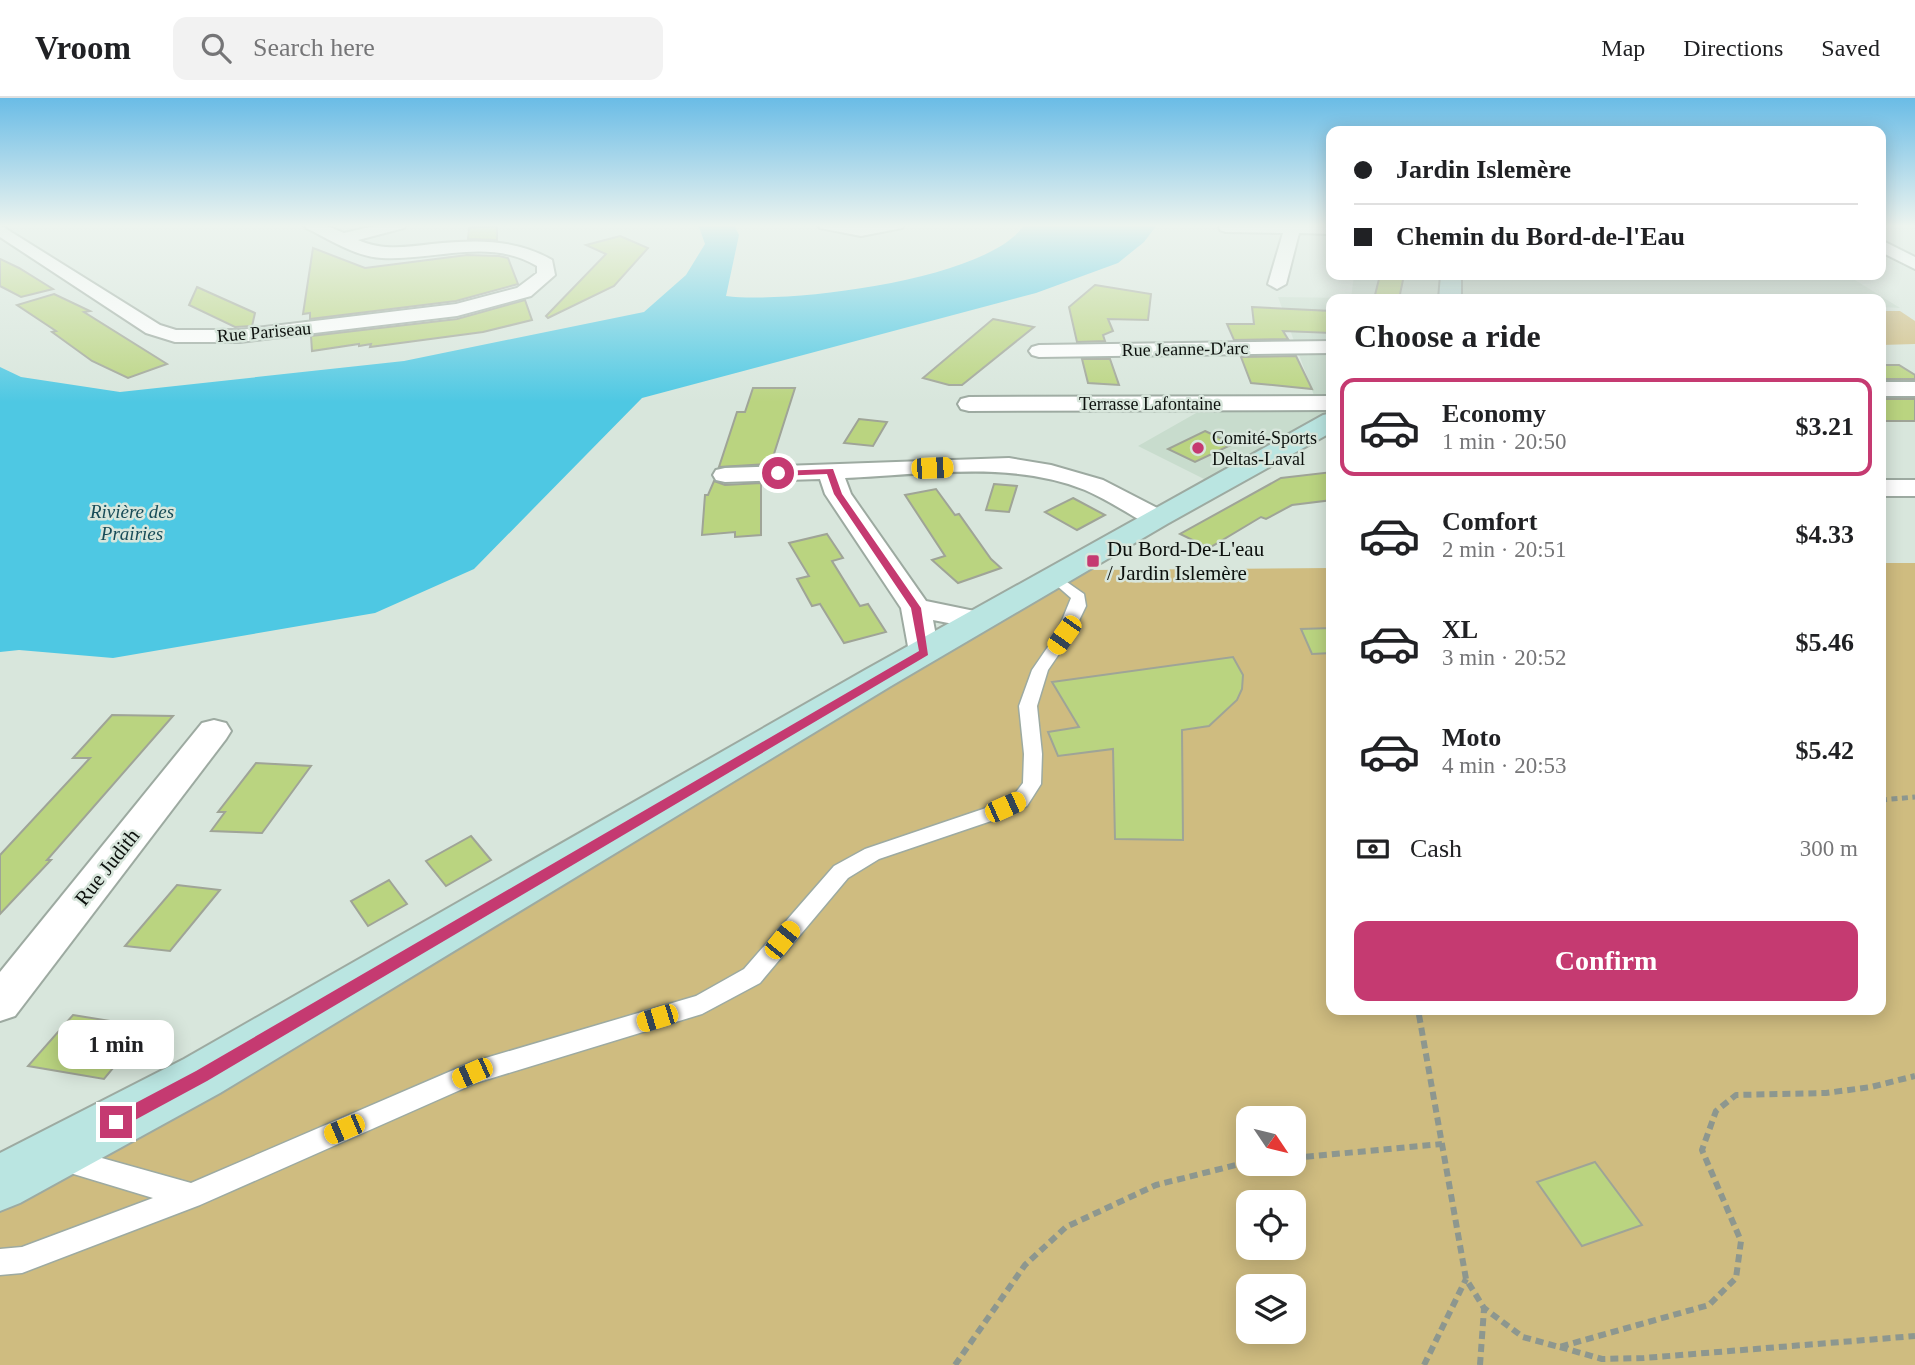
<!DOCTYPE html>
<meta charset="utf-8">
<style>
:root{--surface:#fff;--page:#f2f2f2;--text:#202124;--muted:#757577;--line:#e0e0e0;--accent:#c53a71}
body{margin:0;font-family:Georgia,serif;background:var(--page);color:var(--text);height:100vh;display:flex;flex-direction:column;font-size:26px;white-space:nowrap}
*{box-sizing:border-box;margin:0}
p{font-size:23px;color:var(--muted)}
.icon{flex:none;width:38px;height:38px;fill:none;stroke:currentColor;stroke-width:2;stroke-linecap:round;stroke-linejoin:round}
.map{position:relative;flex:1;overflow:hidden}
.panel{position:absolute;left:1326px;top:196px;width:560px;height:721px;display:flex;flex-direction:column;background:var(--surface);border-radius:14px;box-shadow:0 4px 18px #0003}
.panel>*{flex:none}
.hud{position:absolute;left:1326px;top:28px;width:560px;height:154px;border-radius:14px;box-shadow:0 4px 18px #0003;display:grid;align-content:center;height:154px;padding:0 28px;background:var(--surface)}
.needle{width:46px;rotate:125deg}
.controls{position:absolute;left:1236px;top:1008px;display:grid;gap:14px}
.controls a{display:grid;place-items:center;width:70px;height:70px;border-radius:14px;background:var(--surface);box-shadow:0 4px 18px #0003;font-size:35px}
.end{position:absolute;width:32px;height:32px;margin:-16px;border:9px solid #c53a71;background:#fff;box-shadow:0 0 0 4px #fff}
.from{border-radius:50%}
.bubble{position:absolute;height:49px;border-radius:14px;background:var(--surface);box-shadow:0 4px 18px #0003;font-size:23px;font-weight:700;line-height:49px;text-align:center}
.car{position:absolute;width:21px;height:42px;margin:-21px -10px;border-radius:9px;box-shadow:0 0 5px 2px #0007;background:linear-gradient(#f5c518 24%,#345 0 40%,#f5c518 0 76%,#345 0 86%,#f5c518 0)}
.hud b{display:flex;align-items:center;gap:24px;height:66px;font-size:26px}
.hud b+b{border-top:2px solid var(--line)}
.hud i{width:18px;height:18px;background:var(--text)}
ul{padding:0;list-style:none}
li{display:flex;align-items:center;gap:21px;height:98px;margin:0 14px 10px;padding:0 14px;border:4px solid transparent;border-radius:14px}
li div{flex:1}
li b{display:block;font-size:26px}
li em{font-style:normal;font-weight:700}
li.on{border-color:var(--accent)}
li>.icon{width:63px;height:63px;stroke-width:1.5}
h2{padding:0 28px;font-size:32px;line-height:84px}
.pay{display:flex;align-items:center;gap:18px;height:77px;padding:0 28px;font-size:26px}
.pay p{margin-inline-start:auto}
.button{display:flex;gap:14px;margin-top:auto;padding:14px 28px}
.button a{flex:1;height:80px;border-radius:14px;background:var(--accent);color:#fff;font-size:28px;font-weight:700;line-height:80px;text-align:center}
header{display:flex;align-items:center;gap:42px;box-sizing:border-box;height:98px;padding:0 35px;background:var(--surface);border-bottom:2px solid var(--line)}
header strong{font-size:33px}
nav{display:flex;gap:38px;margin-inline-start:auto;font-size:24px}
.search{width:490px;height:63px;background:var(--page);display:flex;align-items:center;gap:18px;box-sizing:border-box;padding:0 24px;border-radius:14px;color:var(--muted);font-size:26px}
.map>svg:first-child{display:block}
.built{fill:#c8dccd}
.green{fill:#cfbc80;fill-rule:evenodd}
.water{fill:#4ec8e3}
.building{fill:#bad480;stroke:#9fa497;stroke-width:2}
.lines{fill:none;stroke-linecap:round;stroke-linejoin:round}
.lane-casing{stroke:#9daaa1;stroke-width:3}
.street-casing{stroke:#9daaa1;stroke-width:4}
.secondary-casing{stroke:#9daaa1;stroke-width:4}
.path-far1{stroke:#8d978f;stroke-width:5;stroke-dasharray:6 4.5;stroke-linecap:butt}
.path{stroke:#8d978f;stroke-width:6;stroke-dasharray:8 5;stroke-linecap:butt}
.lane{fill:#fff;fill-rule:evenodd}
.street{fill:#fff;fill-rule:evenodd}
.secondary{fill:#bae5e1;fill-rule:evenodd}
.route{fill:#c53a71}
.poi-dot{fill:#c53a71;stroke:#d8e6dc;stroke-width:2.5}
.labels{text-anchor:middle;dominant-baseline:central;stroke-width:5;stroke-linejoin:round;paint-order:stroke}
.far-street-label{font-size:18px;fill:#0c100d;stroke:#d8e6dc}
.far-poi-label{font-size:18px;fill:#0c100d;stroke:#d8e6dc;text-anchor:start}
.far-water-label{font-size:19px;font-style:italic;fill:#184c58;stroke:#d8e6dc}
.poi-label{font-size:21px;fill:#0c100d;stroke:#d8e6dc;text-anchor:start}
.street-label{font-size:21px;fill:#0c100d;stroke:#d8e6dc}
</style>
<header>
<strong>Vroom</strong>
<div class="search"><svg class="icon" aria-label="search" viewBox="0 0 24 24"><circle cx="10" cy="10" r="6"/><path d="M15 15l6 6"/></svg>Search here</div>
<nav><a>Map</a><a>Directions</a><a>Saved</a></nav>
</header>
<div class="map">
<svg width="1915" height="1267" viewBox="0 0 1915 1267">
<rect width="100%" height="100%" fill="#d8e6dc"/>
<!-- built -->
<polygon class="built" points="1354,177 1847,177 1900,210 1881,209 1881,201 1332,201 1332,323 1214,386 1138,348 1212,306 1316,303 1278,199 1351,200"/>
<!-- green -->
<g class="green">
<polygon points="1881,213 1900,213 1915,223 1915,246 1881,247"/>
<path d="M1881 465H1915V1267H0V1108L1091 472 1332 470V912H1881ZM1248 1020H1293V1066H1248ZM1248 1104H1293V1150H1248ZM1248 1188H1293V1234H1248Z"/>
</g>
<!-- water -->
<path class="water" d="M693 127H734L739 137 726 198C788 206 989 182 1024 127H1157L1144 144 1118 165 1036 195 642 300 474 471 375 515 113 560 19 552 0 554V269L21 279 120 294 404 263 644 214 686 177 705 146 699 129Z"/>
<!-- building -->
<g class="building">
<polygon points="497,128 497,142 468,141 469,130"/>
<polygon points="620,138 648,150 614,188 548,220 546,218 606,156 586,147"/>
<polygon points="313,150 365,170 467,157 499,158 508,160 518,186 456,203 310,221 310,215 303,216"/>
<polygon points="0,161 19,170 53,191 21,199 0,188"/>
<polygon points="1380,177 1404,177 1399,201 1374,201"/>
<polygon points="1095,187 1151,196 1148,222 1108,221 1113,233 1103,237 1105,243 1077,244 1069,209"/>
<polygon points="197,189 255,215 252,228 235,229 189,207"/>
<polygon points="54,196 90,213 84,214 167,266 128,280 92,263 52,234 56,233 17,207"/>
<polygon points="525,202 532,222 483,234 370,249 371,246 359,248 359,246 312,253 311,238 457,221"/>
<polygon points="1252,209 1332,213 1332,235 1283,233 1288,241 1234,242 1227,226 1254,226"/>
<polygon points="993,221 1034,229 962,287 949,287 923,280"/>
<polygon points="1296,258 1312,291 1251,285 1241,259"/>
<polygon points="1082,261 1110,261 1119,287 1088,285"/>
<polygon points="1881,267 1899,267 1915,277 1915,281 1881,281"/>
<polygon points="753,290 795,290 772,362 770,366 719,369 737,314 745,314"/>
<rect x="1881" y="301" width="34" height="22"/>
<polygon points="859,321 887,324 873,348 844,345"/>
<polygon points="1205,333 1233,346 1195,364 1168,351"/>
<polygon points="1332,374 1332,402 1292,407 1266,421 1261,419 1209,450 1180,436 1281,380"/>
<polygon points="714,383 725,387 761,385 761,437 735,439 735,434 702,437 705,397 708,397"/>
<polygon points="994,386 1017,388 1009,414 986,412"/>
<polygon points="936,391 955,417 959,416 991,461 1001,470 958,485 932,462 945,458 905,397"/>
<polygon points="1073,400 1105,417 1077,432 1045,414"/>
<polygon points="827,436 843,460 832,463 860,508 868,506 886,534 844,545 820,506 812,508 797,481 809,478 789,445"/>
<polygon points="1332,530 1332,555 1312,556 1301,531"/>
<polygon points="1233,559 1243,577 1242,591 1237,602 1209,628 1182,632 1183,742 1115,741 1113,651 1058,658 1048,634 1079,629 1052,584"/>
<polygon points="112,617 173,618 47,762 51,762 0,816 0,757 90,660 73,660"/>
<polygon points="256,665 311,668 262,735 211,733 225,714 218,714"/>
<polygon points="471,738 491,762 446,788 426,763"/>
<polygon points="389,782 407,806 368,828 351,803"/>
<polygon points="177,787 220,792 170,853 125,848"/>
<polygon points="73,917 147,929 104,981 28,968"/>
<polygon points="1595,1064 1642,1127 1582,1148 1537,1084"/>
</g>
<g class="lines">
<!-- lane casing -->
<g class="lane-casing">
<polygon id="lane" points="1054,475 1084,496 1086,508 1072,537 1048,572 1037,608 1042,656 1041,686 1027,708 997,721 879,761 848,780 760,885 702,916 476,985 200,1107 22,1175 0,1177 0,1151 22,1149 153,1100 57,1071 53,1062 57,1053 66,1050 191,1085 472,964 696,898 744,871 834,768 865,751 983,711 1013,698 1023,685 1024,656 1019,608 1032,572 1056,537 1071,500 1047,479"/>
</g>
<!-- street casing -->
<g class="street-casing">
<g id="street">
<path d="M0 127 160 227 176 232H240L456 206 517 190 537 175V168C489 139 434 163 382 160 356 159 329 141 306 130L304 127H325L344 135 379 127H406L404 130 358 142C383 153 406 149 432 146 474 142 514 140 552 162L555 177 531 198 457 218 240 244H175L146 235 0 139Z"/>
<polygon points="818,127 904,127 902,130 861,138 820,130"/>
<polygon points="1219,127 1332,127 1332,136 1299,135 1286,186 1277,191 1268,186 1283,135 1226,134 1220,132"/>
<polygon points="1881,142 1915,159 1915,171 1881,154"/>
<polygon points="1332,243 1332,255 1039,259 1032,257 1029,253 1032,249 1039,247"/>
<rect x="1881" y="284" width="34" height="14"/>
<polygon points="1332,298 1332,312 969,313 961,311 958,306 961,301 969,299"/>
<path d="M1009 360 1051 367 1103 382 1165 414 1169 420 1165 426 1156 428 1147 426C1127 415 1106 401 1085 392 1013 362 921 377 845 380L851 396 926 503 989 516 994 522 989 528 979 531 933 522 939 554 935 561 924 564 913 561 909 554 901 510 825 396 820 381 725 384 716 382 713 377 716 372 725 370Z"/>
<rect x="1881" y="382" width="34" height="16"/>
<polygon points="214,622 226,625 231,633 226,641 15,918 0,923 0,874 202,625"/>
</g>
</g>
<!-- secondary casing -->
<g class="secondary-casing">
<g id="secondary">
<polygon points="1441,177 1461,177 1461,201 1439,201"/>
<polygon points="1332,315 1332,334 1167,426 891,588 220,995 20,1105 0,1113 0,1055 184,961 865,572 1323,317"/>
</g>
</g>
<!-- path-far1 -->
<g class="path-far1">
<polyline points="1881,702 1915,699"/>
<polyline points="1418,912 1419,919"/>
</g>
<!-- path -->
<g class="path">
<polyline points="1419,917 1466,1181 1484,1210 1523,1239 1559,1249 1709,1207 1736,1180 1741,1143 1702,1052 1716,1013 1736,997 1826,995 1871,989 1915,978"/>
<polyline points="1293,1060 1442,1046"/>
<polyline points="1560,1249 1602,1261 1644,1260 1915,1238"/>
<polyline points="955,1267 1025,1167 1066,1129 1156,1087 1248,1064"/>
<polyline points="1424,1267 1466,1181"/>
<polyline points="1480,1267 1484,1211"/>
</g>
<!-- lane -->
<use href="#lane" class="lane"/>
<!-- street -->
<use href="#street" class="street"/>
<!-- secondary -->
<use href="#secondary" class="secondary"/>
</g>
<!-- sky -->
<linearGradient id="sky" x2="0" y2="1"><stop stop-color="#6abce6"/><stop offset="0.42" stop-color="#edf4ef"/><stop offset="1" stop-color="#edf4ef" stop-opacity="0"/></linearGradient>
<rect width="1915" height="304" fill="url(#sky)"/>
<!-- route -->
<polygon class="route" points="833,371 842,396 921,510 928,557 207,983 122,1029 116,1031 111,1029 108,1024 111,1018 196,973 919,553 911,510 834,396 827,376 778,378 773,375 778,373"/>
<!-- markers -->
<g class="poi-dot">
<circle cx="1198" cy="350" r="7"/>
<rect x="1086" y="456" width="14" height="14" rx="3.5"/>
</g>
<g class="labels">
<!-- far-street labels -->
<g class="far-street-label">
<text transform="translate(264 234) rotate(-5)">Rue Pariseau</text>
<text transform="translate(1185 251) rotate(-1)">Rue Jeanne-D'arc</text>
<text x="1150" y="306">Terrasse Lafontaine</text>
</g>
<!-- far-poi labels -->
<g class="far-poi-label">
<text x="1212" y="340">Comité-Sports<tspan x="1212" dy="21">Deltas-Laval</tspan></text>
</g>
<!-- far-water labels -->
<g class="far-water-label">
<text x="132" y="413">Rivière des<tspan x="132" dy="22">Prairies</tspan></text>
</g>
<!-- poi labels -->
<g class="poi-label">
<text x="1107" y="451">Du Bord-De-L'eau<tspan x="1107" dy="24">/ Jardin Islemère</tspan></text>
</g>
<!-- street labels -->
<g class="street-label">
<text transform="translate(107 769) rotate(-52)">Rue Judith</text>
</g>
</g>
</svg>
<div class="controls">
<a><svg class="needle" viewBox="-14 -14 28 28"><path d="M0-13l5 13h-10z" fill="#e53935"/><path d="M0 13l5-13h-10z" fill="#757577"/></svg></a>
<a><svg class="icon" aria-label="locate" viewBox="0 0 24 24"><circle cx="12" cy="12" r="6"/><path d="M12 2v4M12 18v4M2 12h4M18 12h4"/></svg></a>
<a><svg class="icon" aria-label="layers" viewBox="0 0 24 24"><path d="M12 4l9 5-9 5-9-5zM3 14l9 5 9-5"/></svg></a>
</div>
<i class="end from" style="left:778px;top:375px"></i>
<i class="end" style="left:116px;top:1024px"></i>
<div class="bubble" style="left:58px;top:922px;width:116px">1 min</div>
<i class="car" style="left:932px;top:370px;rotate:88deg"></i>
<i class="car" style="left:1064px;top:537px;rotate:215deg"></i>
<i class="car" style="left:1005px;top:709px;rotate:66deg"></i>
<i class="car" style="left:782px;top:842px;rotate:39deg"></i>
<i class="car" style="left:657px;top:920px;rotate:253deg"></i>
<i class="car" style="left:472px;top:975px;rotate:246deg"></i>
<i class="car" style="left:344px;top:1031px;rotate:247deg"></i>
<div class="hud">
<b><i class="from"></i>Jardin Islemère</b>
<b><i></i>Chemin du Bord-de-l'Eau</b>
</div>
<section class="panel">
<h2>Choose a ride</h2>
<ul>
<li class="on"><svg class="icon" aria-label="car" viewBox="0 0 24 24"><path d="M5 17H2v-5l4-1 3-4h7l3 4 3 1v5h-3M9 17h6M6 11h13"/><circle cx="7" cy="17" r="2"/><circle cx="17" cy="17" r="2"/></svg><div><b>Economy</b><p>1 min · 20:50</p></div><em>$3.21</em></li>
<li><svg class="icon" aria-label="car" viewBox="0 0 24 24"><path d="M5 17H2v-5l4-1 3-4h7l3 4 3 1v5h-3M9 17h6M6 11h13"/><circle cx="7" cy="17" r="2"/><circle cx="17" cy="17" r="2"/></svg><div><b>Comfort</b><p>2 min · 20:51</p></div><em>$4.33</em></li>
<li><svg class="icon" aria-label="car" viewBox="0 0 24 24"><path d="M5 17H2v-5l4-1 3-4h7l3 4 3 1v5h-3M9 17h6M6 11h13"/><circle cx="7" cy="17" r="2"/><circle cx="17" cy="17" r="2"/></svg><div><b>XL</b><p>3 min · 20:52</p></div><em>$5.46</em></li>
<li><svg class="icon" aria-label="car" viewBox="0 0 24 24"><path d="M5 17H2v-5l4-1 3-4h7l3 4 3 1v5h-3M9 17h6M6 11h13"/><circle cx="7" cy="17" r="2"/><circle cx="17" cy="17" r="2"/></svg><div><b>Moto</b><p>4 min · 20:53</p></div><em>$5.42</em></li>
</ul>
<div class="pay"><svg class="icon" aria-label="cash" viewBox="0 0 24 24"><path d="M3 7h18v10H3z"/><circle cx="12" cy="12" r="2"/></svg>Cash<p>300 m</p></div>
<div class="button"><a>Confirm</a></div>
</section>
</div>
